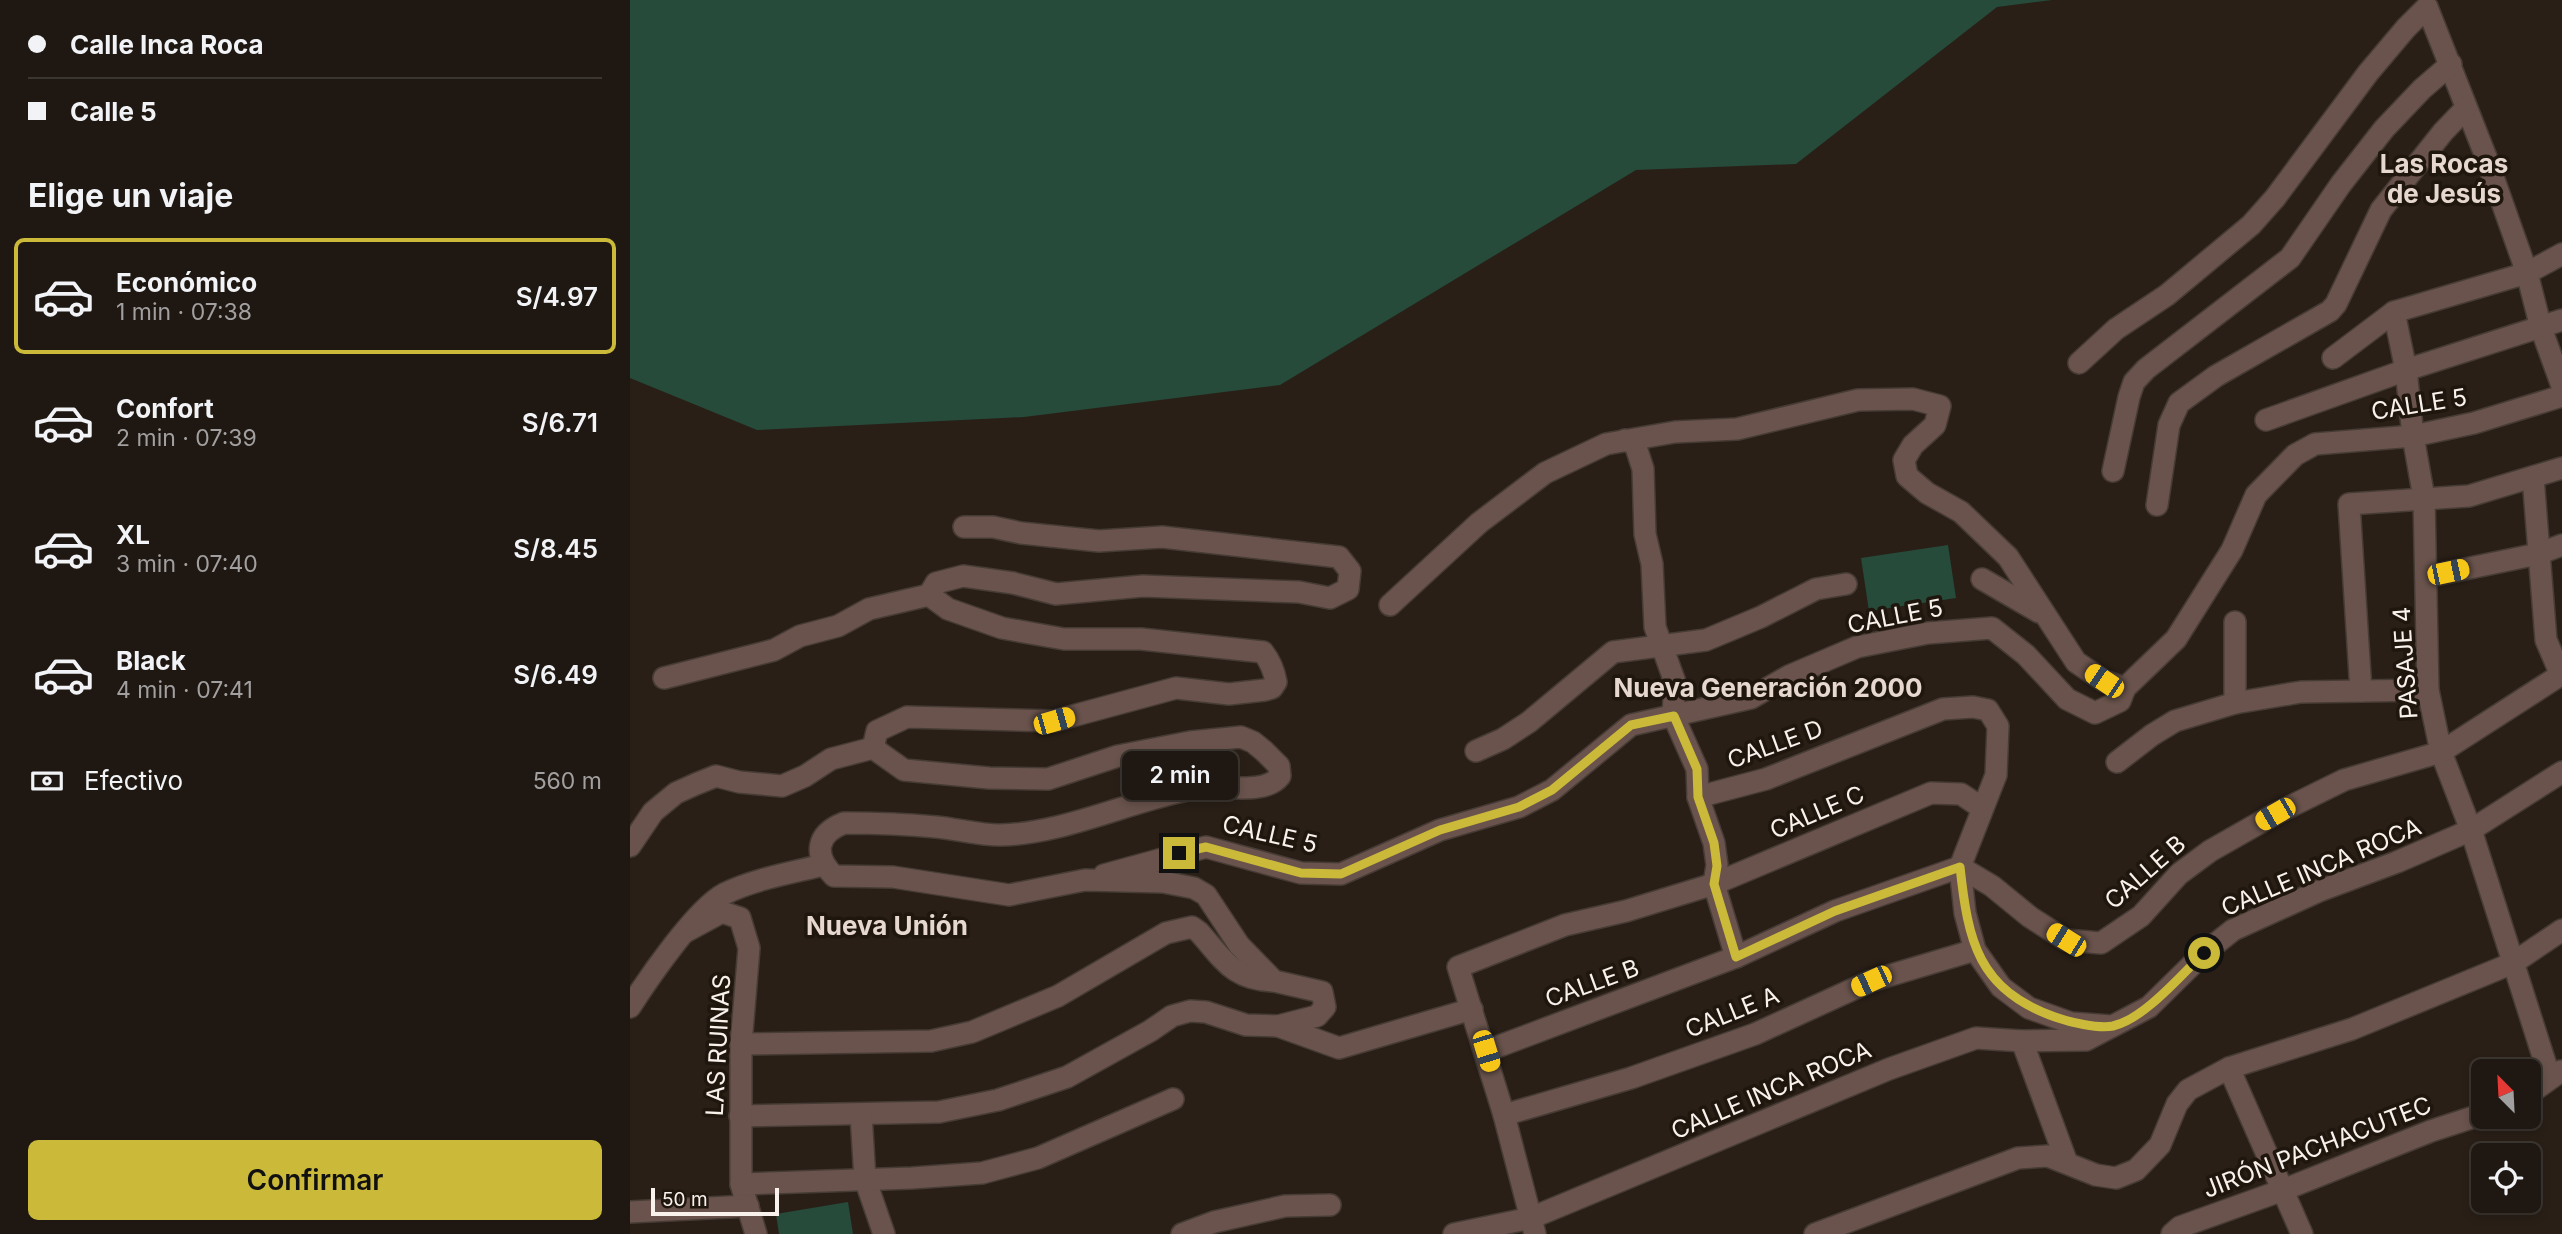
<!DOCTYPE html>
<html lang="es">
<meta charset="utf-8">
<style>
:root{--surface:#1f1711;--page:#27201a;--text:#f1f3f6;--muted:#a19f9f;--line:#3c3631;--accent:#cbba39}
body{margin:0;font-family:Inter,sans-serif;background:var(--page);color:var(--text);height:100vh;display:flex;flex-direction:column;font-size:26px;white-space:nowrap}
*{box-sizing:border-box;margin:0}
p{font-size:23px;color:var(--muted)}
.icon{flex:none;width:38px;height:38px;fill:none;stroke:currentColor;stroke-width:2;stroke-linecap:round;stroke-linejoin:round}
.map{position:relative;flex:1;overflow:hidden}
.drawer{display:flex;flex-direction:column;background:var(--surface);width:630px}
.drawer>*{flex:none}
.guide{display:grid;align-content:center;height:154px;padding:0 28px;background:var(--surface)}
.needle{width:46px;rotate:336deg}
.fabs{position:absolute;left:1841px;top:1059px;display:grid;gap:14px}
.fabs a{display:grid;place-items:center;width:70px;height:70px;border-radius:10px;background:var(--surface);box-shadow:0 4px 10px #0003,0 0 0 2px var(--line);font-size:35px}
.scale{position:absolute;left:21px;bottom:18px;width:128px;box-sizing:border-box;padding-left:7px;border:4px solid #f8f1ec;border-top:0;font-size:19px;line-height:24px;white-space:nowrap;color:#f8f1ec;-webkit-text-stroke:5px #1f160e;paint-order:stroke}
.end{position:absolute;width:32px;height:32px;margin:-16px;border:9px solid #cbba39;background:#111;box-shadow:0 0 0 4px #111}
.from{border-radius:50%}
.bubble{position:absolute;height:49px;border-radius:10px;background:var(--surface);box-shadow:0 4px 10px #0003,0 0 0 2px var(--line);font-size:23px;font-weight:600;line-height:49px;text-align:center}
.car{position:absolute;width:21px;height:42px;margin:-21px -10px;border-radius:9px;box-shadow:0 0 5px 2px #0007;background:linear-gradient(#f5c518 24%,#345 0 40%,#f5c518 0 76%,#345 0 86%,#f5c518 0)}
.guide b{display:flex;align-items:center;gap:24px;height:66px;font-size:26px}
.guide b+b{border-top:2px solid var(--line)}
.guide i{width:18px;height:18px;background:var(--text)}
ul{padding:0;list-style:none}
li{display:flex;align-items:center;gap:21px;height:116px;margin:0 14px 10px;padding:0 14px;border:4px solid transparent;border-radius:10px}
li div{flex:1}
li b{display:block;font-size:26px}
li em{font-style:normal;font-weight:600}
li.current{border-color:var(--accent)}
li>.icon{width:63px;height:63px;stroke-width:1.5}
h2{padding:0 28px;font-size:32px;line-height:84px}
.pay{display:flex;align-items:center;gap:18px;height:77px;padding:0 28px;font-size:26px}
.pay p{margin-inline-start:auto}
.primary-button{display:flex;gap:14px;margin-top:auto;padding:14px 28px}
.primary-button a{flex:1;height:80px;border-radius:10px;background:var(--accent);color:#111;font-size:28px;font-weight:600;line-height:80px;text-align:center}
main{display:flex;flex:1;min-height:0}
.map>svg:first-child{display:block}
.green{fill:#264b3a}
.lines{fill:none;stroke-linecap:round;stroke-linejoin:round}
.minor-casing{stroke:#463c35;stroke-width:24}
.minor{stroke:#69534c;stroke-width:21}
.route{stroke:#cbba39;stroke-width:9}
.labels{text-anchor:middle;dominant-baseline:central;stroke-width:7;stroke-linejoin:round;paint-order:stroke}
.street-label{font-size:24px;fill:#f8f1ec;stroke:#1f160e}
.neighbourhood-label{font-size:26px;font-weight:bold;fill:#e6d8ce;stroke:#1f160e}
</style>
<main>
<section class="drawer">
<div class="guide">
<b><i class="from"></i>Calle Inca Roca</b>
<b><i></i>Calle 5</b>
</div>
<h2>Elige un viaje</h2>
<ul>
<li class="current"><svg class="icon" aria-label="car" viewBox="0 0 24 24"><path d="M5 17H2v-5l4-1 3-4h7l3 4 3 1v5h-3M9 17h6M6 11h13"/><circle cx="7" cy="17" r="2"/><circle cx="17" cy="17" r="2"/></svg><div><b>Económico</b><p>1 min · 07:38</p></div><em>S/4.97</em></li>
<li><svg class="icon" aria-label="car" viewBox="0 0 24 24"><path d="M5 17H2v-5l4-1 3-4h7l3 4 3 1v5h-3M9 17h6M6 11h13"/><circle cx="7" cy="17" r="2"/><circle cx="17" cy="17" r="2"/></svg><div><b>Confort</b><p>2 min · 07:39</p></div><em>S/6.71</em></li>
<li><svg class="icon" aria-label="car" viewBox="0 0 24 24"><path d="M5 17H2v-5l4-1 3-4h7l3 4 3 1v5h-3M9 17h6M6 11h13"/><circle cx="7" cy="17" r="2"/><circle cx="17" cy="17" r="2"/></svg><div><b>XL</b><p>3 min · 07:40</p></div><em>S/8.45</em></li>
<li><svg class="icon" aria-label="car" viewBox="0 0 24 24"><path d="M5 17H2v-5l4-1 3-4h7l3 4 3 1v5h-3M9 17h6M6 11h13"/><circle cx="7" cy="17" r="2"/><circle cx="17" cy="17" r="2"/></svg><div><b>Black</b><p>4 min · 07:41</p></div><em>S/6.49</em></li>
</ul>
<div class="pay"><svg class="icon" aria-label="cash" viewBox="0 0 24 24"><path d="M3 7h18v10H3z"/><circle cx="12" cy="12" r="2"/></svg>Efectivo<p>560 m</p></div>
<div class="primary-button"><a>Confirmar</a></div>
</section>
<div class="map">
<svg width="1932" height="1234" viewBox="0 0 1932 1234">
<rect width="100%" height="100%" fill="#291f17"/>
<!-- green -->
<g class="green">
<polygon points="0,0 1422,0 1367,7 1166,164 1006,170 650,385 394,417 127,430 0,378"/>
<polygon points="1318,545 1326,598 1239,611 1231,558"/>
<polygon points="218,1202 223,1234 149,1234 146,1214"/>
</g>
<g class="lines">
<!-- minor casing -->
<g class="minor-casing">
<g id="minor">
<polyline points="1764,312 1776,370 1783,436 1794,498 1798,690 1811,752 1841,830 1920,1078"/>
<polyline points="1703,358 1764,312 1897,273 1932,254"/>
<polyline points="1449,363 1486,329 1537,295 1621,225 1645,198 1738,73 1776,28 1797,7 1856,157 1897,273 1911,328 1932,386"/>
<polyline points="1636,420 1776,370 1932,320"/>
<polyline points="995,440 1005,444 1013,469 1015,534 1022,564 1025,627 1045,682 1043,715 1067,769 1068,797 1084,843 1087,865 1084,884 1106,957"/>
<polyline points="1483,471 1499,397 1504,382 1516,369 1660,258 1711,184 1754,129 1792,89 1821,64"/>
<polyline points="1903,477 1916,640 1931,675"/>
<polyline points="1527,505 1539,425 1549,403 1586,376 1700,311 1706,304 1751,210 1813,132 1836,108"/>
<polyline points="1796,577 1908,554 1932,545"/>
<polyline points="1352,579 1409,612"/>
<polyline points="299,595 306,583 333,576 383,583 426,594 513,586 669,592 700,598 718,589 720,571 709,557 532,537 469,541 391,533 363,527 334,527"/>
<polyline points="760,605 849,523 915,473 976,444 1045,432 1107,429 1228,400 1283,399 1310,406 1305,425 1283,445 1274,460 1277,476 1297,493 1331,512 1378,557 1446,662 1474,681 1495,688"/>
<path d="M34 678 144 650 170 636 208 626 239 609 299 595 318 609 372 628 434 639H511L633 652C640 661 644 670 646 682L642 688 635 690 599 694 546 688 424 721 277 717 247 731 243 748"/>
<polyline points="1731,691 1719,504 1839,496 1932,468"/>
<polyline points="1605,703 1605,622"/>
<polyline points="846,751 873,739 899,722 983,652 1076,640 1131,617 1186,589 1216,584"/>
<polyline points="1487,762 1522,735 1545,721 1605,703 1671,692 1798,690"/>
<polyline points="1068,797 1136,779 1313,709 1343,707 1358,710 1368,726 1366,775 1330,867 1335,913 1345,950 1371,987 1399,1008 1441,1023 1481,1026"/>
<path d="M0 846 23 812 46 793 66 784 86 776 109 782 152 786 175 776 201 759 243 748 274 770 359 778 418 779 488 756 560 742 611 737 623 742 634 751 649 766 650 776C635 796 591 784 568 788 503 799 435 834 370 835 349 835 327 829 306 827 275 824 245 823 214 823 186 834 183 855 204 876L263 877 379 895 455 880 533 882 564 888 576 895 609 945 644 981 692 992 695 1007 687 1016 648 1026 616 1025 576 1012 560 1011 542 1016 520 1031 437 1077 368 1100 309 1112 110 1116"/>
<polyline points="474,875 576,847 671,873 711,874 810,830 889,807 922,790 1001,725 1121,698 1159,676 1227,647 1298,633 1362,628 1396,655 1437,699 1465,713 1490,701 1495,688 1546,639 1602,550 1626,495 1665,455 1685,444 1783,436 1844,423 1932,396"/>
<polyline points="55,932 92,912 110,918 119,948 111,1044 111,1184 126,1234"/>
<path d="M0 1007C18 979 66 909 94 894 124 879 161 873 193 865"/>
<polyline points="648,1026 709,1048 842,1009"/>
<polyline points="1392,1041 1437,1163"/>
<path d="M111 1044 301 1041 342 1032 428 996 536 933 562 927 569 932C594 960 603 980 644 981"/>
<polyline points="856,1051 1106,957 1205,911 1330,867 1362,886 1400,917 1436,940 1471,943 1511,916 1549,874 1580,851 1645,814 1714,780 1811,752 1932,674"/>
<polyline points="1599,1068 1672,1234"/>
<polyline points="1899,1094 1931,1071"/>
<polyline points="231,1114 235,1179 254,1234"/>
<polyline points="874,1115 1001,1078 1125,1034 1241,981 1345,950"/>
<polyline points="111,1184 282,1178 352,1173 408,1158 543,1099"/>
<polyline points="0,1212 118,1206"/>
<polyline points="552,1234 584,1222 655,1206 700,1205"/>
<polyline points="824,1234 901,1218 1259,1069 1346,1038 1392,1041 1456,1040 1519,1007 1574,953 1603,930 1689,891 1767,862 1841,830 1932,772"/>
<polyline points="905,1234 874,1115 828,967 935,925 996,911 1084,884 1301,793 1331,794 1352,808"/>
<polyline points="1185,1234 1388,1158 1418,1156 1466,1175 1486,1178 1506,1170 1530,1145 1547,1104 1558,1090 1599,1068 1722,1029 1883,963 1932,930"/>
<polyline points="1542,1234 1550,1227 1653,1190 1801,1131 1853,1114"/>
</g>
</g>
<!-- minor -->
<use href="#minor" class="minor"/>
</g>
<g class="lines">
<!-- route -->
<path class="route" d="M549 853 576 847 671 873 711 874 810 830 889 807 922 790 1001 725 1044 716 1067 769 1068 797 1084 843 1087 866 1084 884 1106 957 1205 911 1330 867C1338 941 1348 990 1425 1017 1439 1022 1468 1029 1483 1026 1514 1019 1551 975 1574 953"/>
</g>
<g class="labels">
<!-- street labels -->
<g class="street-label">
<text transform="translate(1789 404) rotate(-9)">CALLE 5</text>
<text transform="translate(1265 616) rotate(-11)">CALLE 5</text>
<text transform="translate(1775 663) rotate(-94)">PASAJE 4</text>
<text transform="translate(1145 744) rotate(-20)">CALLE D</text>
<text transform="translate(1187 812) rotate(-23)">CALLE C</text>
<text transform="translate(640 834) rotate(13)">CALLE 5</text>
<text transform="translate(1691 867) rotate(-23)">CALLE INCA ROCA</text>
<text transform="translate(1515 872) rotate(-41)">CALLE B</text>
<text transform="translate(962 983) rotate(-20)">CALLE B</text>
<text transform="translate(1102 1012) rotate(-22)">CALLE A</text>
<text transform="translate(88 1045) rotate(-87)">LAS RUINAS</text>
<text transform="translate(1141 1090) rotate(-23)">CALLE INCA ROCA</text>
<text transform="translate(1687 1147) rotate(-21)">JIRÓN PACHACUTEC</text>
</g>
<!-- neighbourhood labels -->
<g class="neighbourhood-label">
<text x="1814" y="163">Las Rocas<tspan x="1814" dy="30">de Jesús</tspan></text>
<text x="1138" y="687">Nueva Generación 2000</text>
<text x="257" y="925">Nueva Unión</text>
</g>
</g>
</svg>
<div class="fabs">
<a><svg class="needle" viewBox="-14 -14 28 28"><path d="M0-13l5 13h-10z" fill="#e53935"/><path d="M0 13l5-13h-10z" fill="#a19f9f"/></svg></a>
<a><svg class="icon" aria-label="locate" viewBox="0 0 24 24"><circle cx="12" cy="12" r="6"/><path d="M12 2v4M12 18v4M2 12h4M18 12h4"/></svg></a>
</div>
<div class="scale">50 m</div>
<i class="end from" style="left:1574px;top:953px"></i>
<i class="end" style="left:549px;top:853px"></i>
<div class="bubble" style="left:492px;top:751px;width:116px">2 min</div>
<i class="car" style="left:1818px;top:572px;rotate:78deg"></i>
<i class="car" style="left:1474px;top:681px;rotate:304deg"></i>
<i class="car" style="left:424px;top:721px;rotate:74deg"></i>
<i class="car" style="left:1645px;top:814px;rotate:240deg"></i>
<i class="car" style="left:1436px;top:940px;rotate:302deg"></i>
<i class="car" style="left:1241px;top:981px;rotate:245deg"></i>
<i class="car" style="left:856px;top:1051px;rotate:163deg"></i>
</div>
</main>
